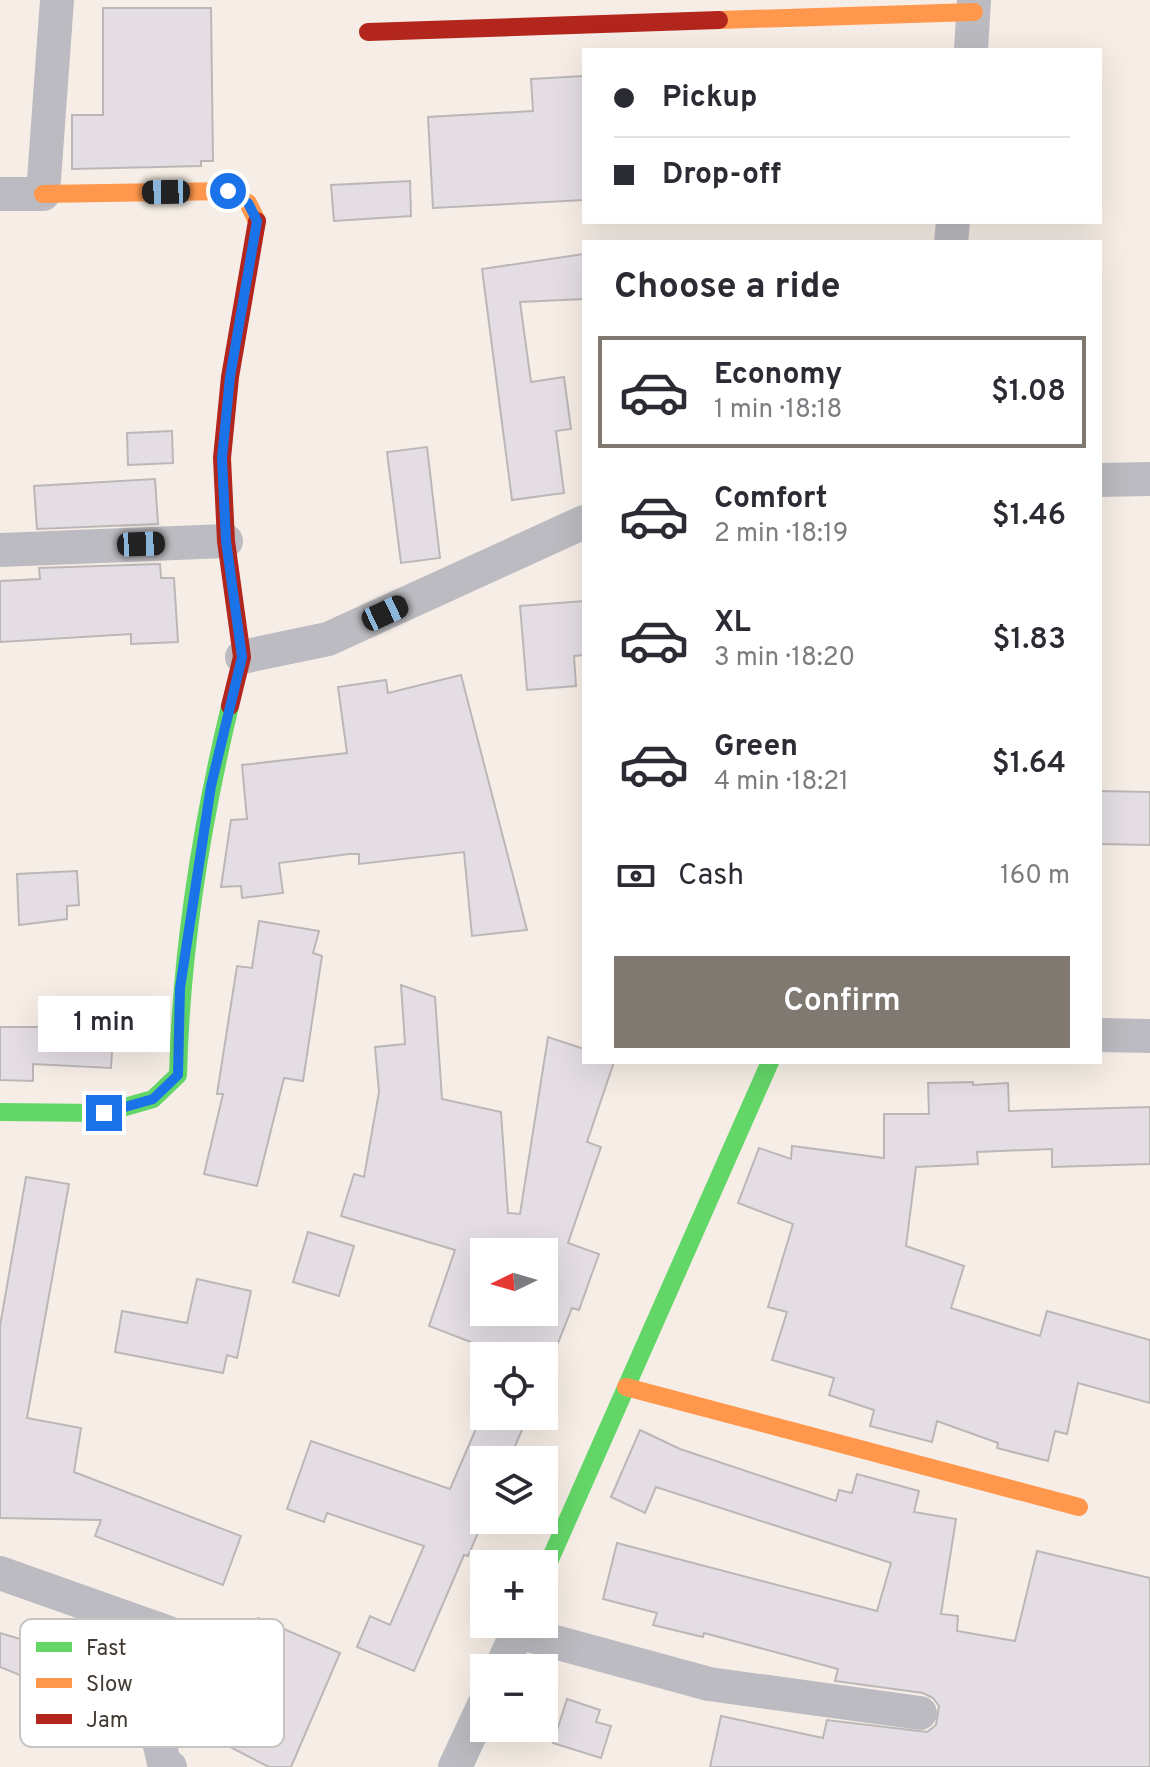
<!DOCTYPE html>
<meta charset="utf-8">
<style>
:root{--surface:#fff;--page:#f2f2f3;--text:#2b2b33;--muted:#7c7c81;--line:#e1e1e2;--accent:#807972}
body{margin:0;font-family:Overpass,sans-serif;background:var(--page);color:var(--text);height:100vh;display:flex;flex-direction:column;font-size:30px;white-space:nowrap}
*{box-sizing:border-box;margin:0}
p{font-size:26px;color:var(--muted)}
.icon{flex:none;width:44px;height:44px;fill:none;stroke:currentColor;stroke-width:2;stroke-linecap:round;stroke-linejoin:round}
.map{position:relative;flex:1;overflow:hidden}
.panel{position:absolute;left:582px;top:240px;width:520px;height:824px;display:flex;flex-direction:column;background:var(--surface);border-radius:0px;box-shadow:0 8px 32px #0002}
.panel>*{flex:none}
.top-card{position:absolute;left:582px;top:48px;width:520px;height:176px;border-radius:0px;box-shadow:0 8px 32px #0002;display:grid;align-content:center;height:176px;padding:0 32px;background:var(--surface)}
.needle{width:52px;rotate:265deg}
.buttons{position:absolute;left:470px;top:1238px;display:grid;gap:16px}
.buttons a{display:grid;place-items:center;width:88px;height:88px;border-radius:0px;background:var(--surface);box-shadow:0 8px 32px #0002;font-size:40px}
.end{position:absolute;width:36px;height:36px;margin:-18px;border:10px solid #1a73e8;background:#fff;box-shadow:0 0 0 4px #fff}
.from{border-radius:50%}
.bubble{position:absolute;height:56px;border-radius:0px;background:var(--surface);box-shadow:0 8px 32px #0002;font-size:26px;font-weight:600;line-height:56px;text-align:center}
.car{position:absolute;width:24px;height:48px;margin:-24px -12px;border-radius:10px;box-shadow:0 0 6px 2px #0007;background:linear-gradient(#222 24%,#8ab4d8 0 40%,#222 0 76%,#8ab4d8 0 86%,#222 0)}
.top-card b{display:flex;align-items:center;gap:28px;height:76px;font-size:30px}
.top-card b+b{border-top:2px solid var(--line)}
.top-card i{width:20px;height:20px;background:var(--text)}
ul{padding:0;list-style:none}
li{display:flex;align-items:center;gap:24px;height:112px;margin:0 16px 12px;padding:0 16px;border:4px solid transparent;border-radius:0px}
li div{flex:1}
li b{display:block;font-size:30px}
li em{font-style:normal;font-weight:600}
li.selected{border-color:var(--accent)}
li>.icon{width:72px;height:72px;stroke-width:1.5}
h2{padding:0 32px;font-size:36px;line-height:96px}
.pay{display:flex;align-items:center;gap:20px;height:88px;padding:0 32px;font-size:30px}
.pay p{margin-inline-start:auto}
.cta{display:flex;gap:16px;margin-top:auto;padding:16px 32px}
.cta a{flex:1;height:92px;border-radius:0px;background:var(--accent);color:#fff;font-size:32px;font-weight:600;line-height:92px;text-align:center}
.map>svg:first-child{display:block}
.building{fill:#e4dee4;stroke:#bcb7b7;stroke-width:2;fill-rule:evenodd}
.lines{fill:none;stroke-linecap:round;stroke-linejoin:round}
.street{stroke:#bbbbc1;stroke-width:34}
.fast{stroke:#63d668;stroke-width:18}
.slow{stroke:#ff974d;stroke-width:18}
.jam{stroke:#b3261e;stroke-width:18}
.route{stroke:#1a73e8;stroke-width:10}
.key{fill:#fff;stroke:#c6c4c2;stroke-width:2}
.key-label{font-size:22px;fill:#413a33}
</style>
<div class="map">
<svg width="1150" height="1767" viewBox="0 0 1150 1767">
<rect width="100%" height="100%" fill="#f6eee6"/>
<!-- building -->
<g class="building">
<polygon points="103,8 211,8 213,161 201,161 201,166 72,169 72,115 103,115"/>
<polygon points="584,76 584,200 433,208 428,117 533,111 531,79"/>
<polygon points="410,181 411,216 334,221 331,185"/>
<polygon points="584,254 584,299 520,302 531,382 564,377 571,429 556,431 564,493 512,500 482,269"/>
<polygon points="172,431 173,463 128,465 127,433"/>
<polygon points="427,447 440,558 401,563 387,452"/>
<polygon points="155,479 158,524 37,529 34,486"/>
<polygon points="160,564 161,578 174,578 178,642 131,644 131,634 0,642 0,581 40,579 39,568"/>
<polygon points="584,601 584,655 574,656 576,686 527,690 520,606"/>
<polygon points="461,675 527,930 472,936 464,852 359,864 359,854 349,854 279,863 283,893 242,898 241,886 221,887 231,820 247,819 242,765 347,753 338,687 386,680 388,693"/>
<polygon points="1100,791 1150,792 1150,845 1100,844"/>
<polygon points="77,871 79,905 67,906 67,919 19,925 17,874"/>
<polygon points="259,921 319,931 313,953 322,956 303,1081 284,1078 257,1186 204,1174 223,1094 217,1094 237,966 252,968"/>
<path d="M401 985 435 997 442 1099 501 1112 508 1213 520 1214 548 1037 584 1049V1062H614L587 1142 601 1147 568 1243 599 1254 579 1310 572 1308 544 1378V1356H507L429 1326 455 1250 341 1216 354 1174 364 1177 379 1092 375 1047 405 1044ZM484 1252H544V1312H484Z"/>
<polygon points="60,1016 114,1019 111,1068 33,1064 33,1081 0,1080 0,1027 60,1027"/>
<polygon points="973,1082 973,1085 1008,1083 1009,1111 1150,1107 1150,1164 1052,1167 1052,1149 977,1152 978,1164 916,1167 906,1246 964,1266 951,1308 1040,1336 1047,1311 1150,1340 1150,1403 1078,1383 1067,1434 1055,1431 1048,1461 997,1448 998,1443 937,1421 932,1442 870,1426 874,1410 829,1395 834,1378 772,1360 787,1312 768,1307 793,1224 738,1203 759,1148 791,1159 792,1146 884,1158 884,1114 929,1114 928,1083"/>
<polygon points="26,1177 69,1184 27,1418 81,1428 74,1472 241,1536 223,1585 95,1536 101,1520 0,1518 0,1326"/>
<polygon points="308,1232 354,1246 339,1296 293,1282"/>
<polygon points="197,1279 251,1291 237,1358 227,1355 223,1373 115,1352 122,1311 187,1323"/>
<polygon points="484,1410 484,1416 528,1416 509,1460 484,1460 484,1519 468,1556 464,1555 414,1671 357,1647 370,1616 390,1625 424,1546 327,1513 324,1522 287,1509 311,1441 450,1489"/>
<polygon points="640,1430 680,1449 836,1501 839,1490 852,1493 857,1474 919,1491 914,1512 956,1519 941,1614 958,1616 957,1631 1015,1641 1037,1551 1150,1578 1150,1767 710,1767 721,1716 823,1738 827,1720 927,1732 936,1725 939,1706 933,1698 923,1693 835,1681 838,1669 704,1633 703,1637 653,1625 657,1613 603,1599 617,1543 877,1611 891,1563 656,1487 645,1513 611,1497"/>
<polygon points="258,1618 340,1653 291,1767 269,1767 205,1734"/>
<polygon points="53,1624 153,1664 130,1720 0,1667 0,1633 44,1646"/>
<polygon points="567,1699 600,1710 596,1722 611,1726 601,1758 553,1743"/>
</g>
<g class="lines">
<!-- street -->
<g class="street">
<polyline points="971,50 974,0"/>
<polyline points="0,194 43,194 57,0"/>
<polyline points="951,242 953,222"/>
<polyline points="1100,480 1150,479"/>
<polyline points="0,550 226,541"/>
<polyline points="242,657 328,639 584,522"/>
<polyline points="1100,1035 1150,1036"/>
<polyline points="0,1573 172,1634 185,1652 183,1675 158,1737 164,1763 170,1767"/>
<polyline points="518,1632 709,1684 920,1713"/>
<polyline points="501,1668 521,1624"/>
<polyline points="455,1767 484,1705"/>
</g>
<!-- fast -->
<g class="fast">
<path d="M0 1112 104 1113 153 1099 178 1075C181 951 201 827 230 706"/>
<polyline points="544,1573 770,1062"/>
</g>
<!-- slow -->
<g class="slow">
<polyline points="719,20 974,12"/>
<polyline points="43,194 228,191 248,203 257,221"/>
<polyline points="626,1387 1079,1507"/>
</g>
<!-- jam -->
<g class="jam">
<polyline points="368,32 719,20"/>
<polyline points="230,706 242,657 226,541 222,458 230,377 257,221"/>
</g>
</g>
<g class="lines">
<!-- route -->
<polyline class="route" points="104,1113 153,1099 178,1075 180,988 211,786 242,657 226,541 222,458 230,377 257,221 248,203 228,191"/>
</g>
<!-- legend -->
<rect x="20" y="1619" width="264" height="128" rx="12" class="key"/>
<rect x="36" y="1642" width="36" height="10" fill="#63d668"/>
<rect x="36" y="1678" width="36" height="10" fill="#ff974d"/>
<rect x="36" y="1714" width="36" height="10" fill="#b3261e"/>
<g class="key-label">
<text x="86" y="1655">Fast</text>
<text x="86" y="1691">Slow</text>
<text x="86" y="1727">Jam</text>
</g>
</svg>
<div class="buttons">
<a><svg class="needle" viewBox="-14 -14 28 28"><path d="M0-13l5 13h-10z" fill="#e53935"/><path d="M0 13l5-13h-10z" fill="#7c7c81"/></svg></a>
<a><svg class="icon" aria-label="locate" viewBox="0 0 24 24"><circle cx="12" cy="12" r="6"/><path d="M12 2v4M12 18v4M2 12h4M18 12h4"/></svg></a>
<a><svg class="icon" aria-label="layers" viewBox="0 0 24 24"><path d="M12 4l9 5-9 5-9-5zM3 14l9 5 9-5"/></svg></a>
<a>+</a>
<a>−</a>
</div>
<i class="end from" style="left:228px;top:191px"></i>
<i class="end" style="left:104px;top:1113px"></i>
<div class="bubble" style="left:38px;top:996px;width:132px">1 min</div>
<i class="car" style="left:166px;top:192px;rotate:269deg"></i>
<i class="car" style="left:141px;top:544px;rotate:88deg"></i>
<i class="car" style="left:385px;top:613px;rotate:65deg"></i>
<div class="top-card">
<b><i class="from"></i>Pickup</b>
<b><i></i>Drop-off</b>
</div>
<section class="panel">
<h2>Choose a ride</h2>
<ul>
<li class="selected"><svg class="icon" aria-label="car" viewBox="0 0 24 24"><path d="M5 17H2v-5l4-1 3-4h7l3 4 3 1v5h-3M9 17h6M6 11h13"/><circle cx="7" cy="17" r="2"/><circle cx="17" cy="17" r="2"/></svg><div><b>Economy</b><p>1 min · 18:18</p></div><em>$1.08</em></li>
<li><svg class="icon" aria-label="car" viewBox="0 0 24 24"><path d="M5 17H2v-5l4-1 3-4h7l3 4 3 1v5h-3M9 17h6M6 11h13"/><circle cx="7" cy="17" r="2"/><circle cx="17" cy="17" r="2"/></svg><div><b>Comfort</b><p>2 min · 18:19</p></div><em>$1.46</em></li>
<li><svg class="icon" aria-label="car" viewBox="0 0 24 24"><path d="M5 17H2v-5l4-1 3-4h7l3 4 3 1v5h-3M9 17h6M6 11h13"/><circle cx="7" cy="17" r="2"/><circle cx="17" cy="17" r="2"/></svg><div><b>XL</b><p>3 min · 18:20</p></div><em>$1.83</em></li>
<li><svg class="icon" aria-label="car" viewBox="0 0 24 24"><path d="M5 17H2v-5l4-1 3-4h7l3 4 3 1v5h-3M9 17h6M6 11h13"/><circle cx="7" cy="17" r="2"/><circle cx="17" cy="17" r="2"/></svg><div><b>Green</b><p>4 min · 18:21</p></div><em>$1.64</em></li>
</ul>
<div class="pay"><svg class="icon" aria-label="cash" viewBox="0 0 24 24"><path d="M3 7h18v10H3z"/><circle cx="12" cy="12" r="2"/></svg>Cash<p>160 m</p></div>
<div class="cta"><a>Confirm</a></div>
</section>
</div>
